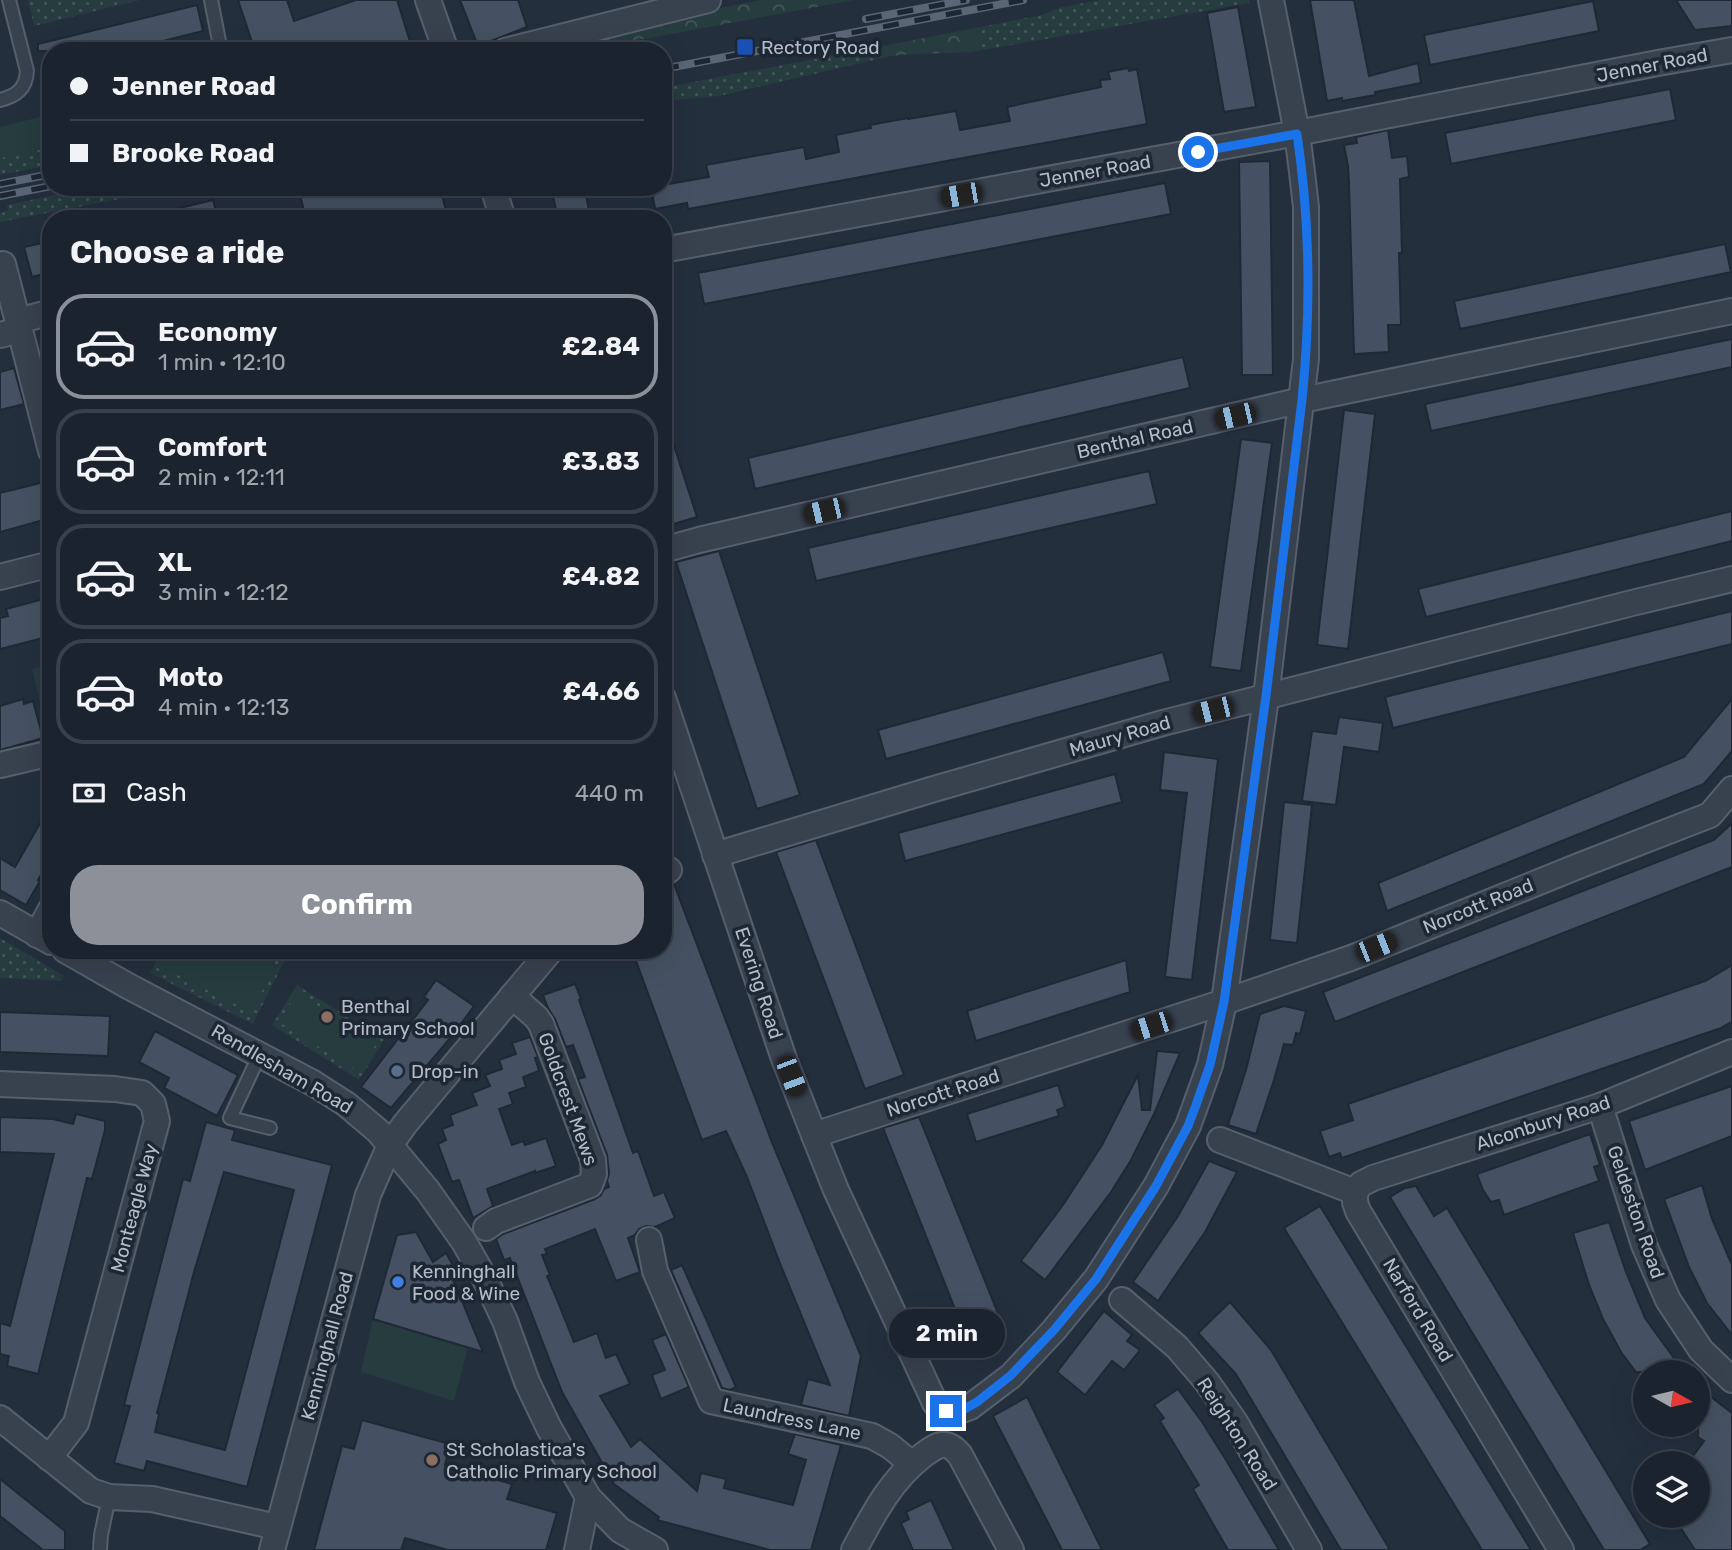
<!DOCTYPE html>
<meta charset="utf-8">
<style>
:root{--surface:#1b232e;--page:#242b36;--text:#f1f3f6;--muted:#a0a4aa;--line:#39404a;--accent:#8c9099}
body{margin:0;font-family:Rubik,sans-serif;background:var(--page);color:var(--text);height:100vh;display:flex;flex-direction:column;font-size:26px;white-space:nowrap}
*{box-sizing:border-box;margin:0}
p{font-size:23px;color:var(--muted)}
.icon{flex:none;width:38px;height:38px;fill:none;stroke:currentColor;stroke-width:2;stroke-linecap:round;stroke-linejoin:round}
.map{position:relative;flex:1;overflow:hidden}
.drawer{position:absolute;left:42px;top:210px;width:630px;height:749px;display:flex;flex-direction:column;background:var(--surface);border-radius:28px;box-shadow:0 7px 28px #0002,0 0 0 2px var(--line)}
.drawer>*{flex:none}
.banner{position:absolute;left:42px;top:42px;width:630px;height:154px;border-radius:28px;box-shadow:0 7px 28px #0002,0 0 0 2px var(--line);display:grid;align-content:center;height:154px;padding:0 28px;background:var(--surface)}
.needle{width:46px;rotate:98deg}
.buttons{position:absolute;left:1633px;top:1360px;display:grid;gap:14px}
.buttons a{display:grid;place-items:center;width:77px;height:77px;border-radius:50%;background:var(--surface);box-shadow:0 7px 28px #0002,0 0 0 2px var(--line);font-size:35px}
.end{position:absolute;width:32px;height:32px;margin:-16px;border:9px solid #1a73e8;background:#fff;box-shadow:0 0 0 4px #fff}
.from{border-radius:50%}
.bubble{position:absolute;height:49px;border-radius:24px;background:var(--surface);box-shadow:0 7px 28px #0002,0 0 0 2px var(--line);font-size:23px;font-weight:700;line-height:49px;text-align:center}
.car{position:absolute;width:21px;height:42px;margin:-21px -10px;border-radius:9px;box-shadow:0 0 5px 2px #0007;background:linear-gradient(#222 24%,#8ab4d8 0 40%,#222 0 76%,#8ab4d8 0 86%,#222 0)}
.banner b{display:flex;align-items:center;gap:24px;height:66px;font-size:26px}
.banner b+b{border-top:2px solid var(--line)}
.banner i{width:18px;height:18px;background:var(--text)}
ul{padding:0;list-style:none}
li{display:flex;align-items:center;gap:21px;height:105px;margin:0 14px 10px;padding:0 14px;border:4px solid var(--line);border-radius:28px}
li div{flex:1}
li b{display:block;font-size:26px}
li em{font-style:normal;font-weight:700}
li.active{border-color:var(--accent)}
li>.icon{width:63px;height:63px;stroke-width:1.5}
h2{padding:0 28px;font-size:32px;line-height:84px}
.pay{display:flex;align-items:center;gap:18px;height:77px;padding:0 28px;font-size:26px}
.pay p{margin-inline-start:auto}
.cta{display:flex;gap:14px;margin-top:auto;padding:14px 28px}
.cta a{flex:1;height:80px;border-radius:28px;background:var(--accent);color:#fff;font-size:28px;font-weight:700;line-height:80px;text-align:center}
.map>svg:first-child{display:block}
.grass{fill:url(#grass-dots)}
.forest{fill:url(#forest-crowns)}
.garden{fill:#263c3f}
.building{fill:#455162;stroke:#1f2835;stroke-width:2;fill-rule:evenodd}
.lines{fill:none;stroke-linecap:round;stroke-linejoin:round}
.lane-casing{stroke:#565f6c;stroke-width:16}
.street-casing{stroke:#565f6c;stroke-width:28}
.lane{stroke:#38414e;stroke-width:12}
.street{stroke:#38414e;stroke-width:24}
.rail-casing{stroke:#5a6575;stroke-width:8}
.rail{stroke:#1d2633;stroke-width:5;stroke-dasharray:16;stroke-linecap:butt}
.route{stroke:#1a73e8;stroke-width:9}
.transit-dot{fill:#1a4fb4;stroke:#1d2633;stroke-width:2.5}
.education-dot{fill:#8d6e63;stroke:#1d2633;stroke-width:2.5}
.service-dot{fill:#5c6f8a;stroke:#1d2633;stroke-width:2.5}
.shop-dot{fill:#3f7fe0;stroke:#1d2633;stroke-width:2.5}
.labels{text-anchor:middle;dominant-baseline:central;stroke-width:7;stroke-linejoin:round;paint-order:stroke}
.poi-label{font-size:19px;fill:#b4bcc9;stroke:#1d2633;text-anchor:start}
.street-label{font-size:19px;fill:#b4bcc9;stroke:#1d2633}
</style>
<div class="map">
<svg width="1732" height="1550" viewBox="0 0 1732 1550">
<defs>
<pattern id="grass-dots" width="8" height="8" patternUnits="userSpaceOnUse" patternTransform="scale(1.75)"><rect width="8" height="8" fill="#263c3f"/><path d="M2 2h.1M6 6h.1" fill="none" stroke="#435659" stroke-width="1.8" stroke-linecap="round"/></pattern>
<pattern id="forest-crowns" width="20" height="18" patternUnits="userSpaceOnUse" patternTransform="scale(1.75)"><rect width="20" height="18" fill="#263c3f"/><path d="M2 6a3 3 0 1 1 6 0M12 15a3 3 0 1 1 6 0" fill="none" stroke="#435659"/></pattern>
</defs>
<rect width="100%" height="100%" fill="#242f3e"/>
<!-- grass -->
<g class="grass">
<polygon points="28,0 140,0 34,26"/>
<polygon points="1101,0 1249,0 1249,3 983,50 975,28 1042,15 1062,7"/>
<polygon points="878,47 878,59 719,96 675,100 672,86"/>
<polygon points="51,147 51,165 0,175 0,158"/>
<polygon points="94,187 182,187 0,222 0,213 8,211 7,205"/>
<polygon points="0,938 64,976 61,981 0,978"/>
<polygon points="162,950 254,950 269,957 283,954 285,960 253,1024 150,973"/>
<polygon points="297,985 384,1040 359,1080 272,1025"/>
</g>
<!-- forest -->
<g class="forest">
<polygon points="761,0 854,0 601,47 598,36 669,18"/>
<path d="M975 28 983 50C948 56 912 50 878 59V47Z"/>
</g>
<!-- garden -->
<g class="garden">
<polygon points="51,114 51,147 0,158 0,127"/>
<polygon points="51,664 51,733 48,734 32,669"/>
<polygon points="168,950 250,950 265,958 264,961 275,966 251,1012 160,966"/>
<polygon points="297,993 377,1043 359,1072 279,1022"/>
<polygon points="373,1319 468,1347 454,1401 361,1372"/>
</g>
<!-- building -->
<g class="building">
<polygon points="238,0 287,0 294,21 356,0 397,0 413,51 255,51"/>
<polygon points="460,0 518,0 527,27 478,46"/>
<polygon points="1310,0 1354,0 1369,76 1418,63 1421,83 1375,92 1375,95 1342,101 1342,98 1327,101"/>
<polygon points="1676,0 1732,0 1732,26 1695,30"/>
<polygon points="1593,1 1599,31 1430,65 1424,35"/>
<polygon points="197,5 203,31 123,51 38,51 38,44"/>
<polygon points="1238,7 1256,107 1224,112 1207,13"/>
<polygon points="1128,68 1129,71 1137,69 1147,124 688,209 687,203 655,209 651,187 663,187 663,185 709,177 706,165 804,147 806,159 839,152 836,135 871,128 870,125 908,118 908,119 956,111 960,130 1010,121 1007,107 1101,87 1100,80 1110,79 1108,72"/>
<polygon points="1670,89 1676,120 1451,164 1445,133"/>
<polygon points="1388,130 1392,158 1407,156 1409,177 1400,179 1402,253 1399,253 1401,325 1388,325 1389,352 1354,354 1349,183 1348,166 1344,145 1357,143 1356,137"/>
<polygon points="1270,161 1273,375 1242,375 1239,162"/>
<polygon points="1165,183 1171,214 704,304 698,273"/>
<polygon points="298,187 440,187 448,219 306,219"/>
<polygon points="551,187 584,187 591,219 558,219"/>
<polygon points="213,200 218,219 164,219 163,212"/>
<polygon points="51,241 51,272 32,277 24,247"/>
<polygon points="1725,244 1731,272 1460,329 1454,301"/>
<polygon points="1732,339 1732,367 1431,431 1425,404"/>
<polygon points="1183,357 1190,388 755,489 748,458"/>
<polygon points="14,368 24,404 0,410 0,372"/>
<polygon points="1344,410 1375,414 1348,649 1317,645"/>
<polygon points="663,424 667,424 697,517 663,527"/>
<polygon points="1241,439 1272,443 1241,671 1210,667"/>
<polygon points="1149,471 1157,504 816,581 808,548"/>
<polygon points="44,482 51,510 51,518 0,532 0,493"/>
<polygon points="1732,511 1732,541 1426,617 1418,589"/>
<polygon points="719,551 800,795 757,809 676,562"/>
<polygon points="51,597 51,636 0,649 0,618 8,616 6,609"/>
<polygon points="1732,611 1732,644 1393,728 1385,697"/>
<polygon points="1163,652 1171,681 886,759 878,730"/>
<polygon points="23,699 24,704 33,701 43,738 0,750 0,706"/>
<polygon points="1732,699 1732,751 1704,784 1387,911 1378,883 1684,757"/>
<polygon points="1339,717 1383,723 1379,752 1344,747 1336,805 1302,801 1312,731 1336,734"/>
<polygon points="1164,752 1218,759 1192,980 1165,977 1187,793 1160,790"/>
<polygon points="1115,774 1122,802 905,861 898,833"/>
<polygon points="1284,802 1312,805 1297,943 1270,940"/>
<polygon points="51,804 51,857 38,880 40,881 26,905 0,890 0,858 15,867"/>
<polygon points="1732,823 1732,867 1335,1022 1323,992 1714,840"/>
<polygon points="816,840 904,1075 865,1089 776,852"/>
<polygon points="674,884 773,1145 861,1356 849,1416 801,1405 808,1379 830,1385 781,1266 747,1177 726,1131 702,1140 632,950 663,950 663,886"/>
<polygon points="1126,960 1130,992 976,1041 967,1011"/>
<polygon points="1732,965 1732,1022 1721,1028 1342,1158 1340,1153 1329,1157 1320,1131 1353,1120 1348,1104 1705,981"/>
<polygon points="436,980 474,1006 452,1036 391,1108 361,1087 428,1000 424,997"/>
<polygon points="575,984 581,999 579,1000 633,1153 638,1151 654,1196 664,1192 675,1218 655,1227 646,1226 639,1229 635,1235 628,1238 640,1272 616,1281 595,1229 545,1249 547,1254 542,1255 550,1275 547,1276 558,1302 574,1342 597,1333 606,1358 616,1354 630,1384 600,1396 631,1447 640,1439 697,1491 701,1473 726,1479 724,1488 793,1505 806,1460 788,1454 795,1434 841,1445 811,1550 770,1550 657,1520 659,1517 614,1484 562,1392 510,1258 504,1260 496,1239 503,1234 595,1199 601,1195 604,1189 609,1187 607,1181 609,1173 607,1155 578,1079 585,1077 573,1045 566,1047 555,1019 548,1008 543,995"/>
<polygon points="1284,1006 1306,1011 1300,1034 1296,1033 1293,1045 1284,1044 1274,1080 1256,1134 1228,1125 1246,1070 1260,1014"/>
<polygon points="0,1012 110,1016 108,1056 0,1052"/>
<polygon points="155,1031 238,1075 217,1116 164,1088 169,1078 139,1062"/>
<polygon points="530,1037 538,1057 535,1058 539,1071 523,1077 526,1087 509,1093 513,1104 499,1109 512,1145 523,1141 525,1145 546,1138 556,1166 535,1173 535,1171 487,1189 493,1206 473,1218 459,1180 452,1182 438,1144 446,1140 442,1129 453,1125 450,1115 477,1105 472,1093 490,1086 485,1075 502,1069 499,1060 516,1054 512,1043"/>
<polygon points="1157,1051 1180,1053 1154,1114 1131,1160 1111,1192 1045,1280 1021,1261 1063,1205 1102,1145 1138,1075 1142,1110 1150,1110"/>
<polygon points="1058,1085 1065,1107 1057,1110 1059,1116 976,1142 967,1114"/>
<polygon points="1732,1086 1732,1136 1645,1170 1629,1121"/>
<polygon points="76,1114 105,1121 105,1130 92,1179 87,1178 38,1374 7,1366 9,1356 0,1354 0,1323 10,1326 54,1154 0,1152 0,1117 53,1119 73,1124"/>
<polygon points="919,1117 1003,1326 986,1312 999,1339 980,1357 961,1324 883,1128"/>
<path d="M206 1122 235 1130 232 1140 332 1165 247 1487 147 1461 144 1471 114 1463 130 1406 124 1405 183 1179 190 1181ZM224 1172 294 1190 225 1450 155 1432 159 1414 157 1413 194 1272Z"/>
<polygon points="1590,1134 1600,1165 1594,1167 1599,1181 1504,1215 1499,1200 1491,1202 1483,1190 1477,1174"/>
<polygon points="1209,1161 1237,1172 1205,1232 1158,1301 1133,1282 1178,1216"/>
<polygon points="1702,1185 1712,1219 1732,1265 1732,1335 1707,1303 1689,1267 1664,1199"/>
<polygon points="1416,1186 1434,1216 1447,1208 1650,1544 1640,1550 1604,1550 1390,1197 1405,1188"/>
<polygon points="1320,1206 1531,1550 1482,1550 1284,1228"/>
<polygon points="1609,1222 1626,1272 1645,1318 1684,1372 1636,1372 1621,1352 1603,1319 1589,1285 1573,1233"/>
<polygon points="416,1232 433,1262 446,1253 455,1269 450,1272 483,1352 373,1319 397,1235"/>
<polygon points="682,1265 736,1387 730,1390 722,1388 671,1270"/>
<polygon points="1230,1302 1271,1350 1390,1550 1341,1550 1236,1374 1198,1333"/>
<polygon points="1104,1311 1132,1335 1127,1341 1140,1350 1124,1370 1112,1361 1085,1395 1057,1372"/>
<polygon points="666,1334 689,1387 661,1399 652,1375 665,1370 652,1340"/>
<polygon points="1698,1387 1732,1413 1732,1550 1695,1550 1673,1516 1698,1516 1698,1463 1688,1463 1704,1441 1698,1437"/>
<polygon points="1178,1389 1202,1422 1226,1460 1279,1550 1228,1550 1193,1489 1199,1485 1160,1421 1164,1418 1154,1405"/>
<polygon points="1027,1397 1102,1550 1062,1550 993,1416"/>
<polygon points="362,1420 450,1444 445,1465 512,1484 507,1499 557,1513 546,1550 448,1550 405,1538 401,1550 314,1550 342,1446 354,1449"/>
<polygon points="0,1479 65,1531 65,1550 43,1550 0,1516"/>
<polygon points="931,1500 948,1537 954,1550 913,1550 901,1523 909,1519 906,1512"/>
</g>
<g class="lines">
<!-- lane casing -->
<g class="lane-casing">
<g id="lane">
<polyline points="211,0 221,51"/>
<path d="M0 100C16 96 26 89 27 71L9 0"/>
<polyline points="260,1054 230,1118 270,1128"/>
<polyline points="100,1550 101,1535 109,1497"/>
</g>
</g>
<!-- street casing -->
<g class="street-casing">
<g id="street">
<polyline points="428,0 446,51"/>
<polyline points="505,51 708,0"/>
<polyline points="493,187 503,219"/>
<polyline points="663,250 1297,133 1658,63 1732,50"/>
<polyline points="3,264 51,451"/>
<polyline points="18,321 51,312"/>
<polyline points="0,335 20,330"/>
<polyline points="663,550 699,540 1302,400 1732,311"/>
<polyline points="0,577 51,564"/>
<polyline points="663,698 783,1056 814,1135 836,1190 935,1403 941,1410 959,1411 970,1407 1011,1376 1054,1330 1096,1279 1156,1186 1188,1126 1210,1065 1224,1002 1266,697 1306,359 1306,207 1302,172 1297,133 1271,0"/>
<polyline points="0,765 51,753"/>
<polyline points="715,855 934,789 1163,723 1632,603 1732,579"/>
<polyline points="663,872 669,870"/>
<polyline points="0,913 51,942"/>
<polyline points="37,935 51,909"/>
<polyline points="65,950 128,986 313,1083 346,1104 378,1131 428,1191 464,1242 484,1277 505,1321 527,1382 549,1428 588,1497 620,1530 655,1550"/>
<polyline points="0,1084 115,1089 142,1093 153,1104 157,1121 76,1423 49,1458"/>
<polyline points="1600,1106 1644,1245 1668,1300 1701,1350 1732,1380"/>
<polyline points="814,1135 1224,1002 1351,958 1581,865 1710,815 1732,789"/>
<polyline points="1220,1140 1355,1192"/>
<polyline points="1355,1192 1355,1202 1358,1211 1561,1550"/>
<polyline points="1355,1192 1361,1184 1373,1178 1600,1106 1732,1052"/>
<polyline points="486,1228 496,1221 590,1185 594,1174 593,1160 541,1024 536,1017 512,996"/>
<polyline points="649,1240 655,1271 711,1401 872,1436 890,1446 912,1464"/>
<polyline points="1122,1300 1177,1347 1207,1382 1235,1422 1309,1550"/>
<polyline points="0,1418 91,1491 109,1497 152,1499 277,1527"/>
<polyline points="272,1550 368,1195 390,1145 405,1124 551,950"/>
<polyline points="577,1550 588,1497"/>
<path d="M854 1550C873 1515 890 1481 922 1456 937 1445 946 1438 960 1455L1011 1550"/>
</g>
</g>
<!-- lane -->
<use href="#lane" class="lane"/>
<!-- street -->
<use href="#street" class="street"/>
<!-- rail casing -->
<g class="rail-casing">
<g id="rail">
<polyline points="866,19 966,0"/>
<polyline points="663,69 1023,0"/>
<polyline points="0,184 51,174"/>
<polyline points="0,196 51,186"/>
</g>
</g>
<!-- rail -->
<use href="#rail" class="rail"/>
</g>
<g class="lines">
<!-- route -->
<path class="route" d="M946 1411 959 1412 977 1402 1010 1376 1054 1330 1096 1279 1156 1186 1188 1126 1196 1105 1210 1065 1224 1002 1266 696 1302 400C1311 312 1310 221 1297 134L1198 152"/>
</g>
<!-- markers -->
<rect class="transit-dot" x="736" y="38" width="18" height="18" rx="3.5"/>
<g class="education-dot">
<circle cx="327" cy="1017" r="7"/>
<circle cx="432" cy="1460" r="7"/>
</g>
<circle class="service-dot" cx="397" cy="1071" r="7"/>
<circle class="shop-dot" cx="398" cy="1282" r="7"/>
<g class="labels">
<!-- poi labels -->
<g class="poi-label">
<text x="761" y="47">Rectory Road</text>
<text x="341" y="1006">Benthal<tspan x="341" dy="22">Primary School</tspan></text>
<text x="411" y="1071">Drop-in</text>
<text x="412" y="1271">Kenninghall<tspan x="412" dy="22">Food &amp; Wine</tspan></text>
<text x="446" y="1449">St Scholastica's<tspan x="446" dy="22">Catholic Primary School</tspan></text>
</g>
<!-- street labels -->
<g class="street-label">
<text transform="translate(1652 65) rotate(-11)">Jenner Road</text>
<text transform="translate(1095 171) rotate(-10)">Jenner Road</text>
<text transform="translate(1135 439) rotate(-13)">Benthal Road</text>
<text transform="translate(1120 736) rotate(-16)">Maury Road</text>
<text transform="translate(1478 906) rotate(-22)">Norcott Road</text>
<text transform="translate(759 983) rotate(72)">Evering Road</text>
<text transform="translate(282 1069) rotate(30)">Rendlesham Road</text>
<text transform="translate(943 1093) rotate(-18)">Norcott Road</text>
<text transform="translate(568 1099) rotate(70)">Goldcrest Mews</text>
<text transform="translate(1543 1123) rotate(-18)">Alconbury Road</text>
<text transform="translate(134 1208) rotate(-75)">Monteagle Way</text>
<text transform="translate(1636 1212) rotate(71)">Geldeston Road</text>
<text transform="translate(1418 1310) rotate(59)">Narford Road</text>
<text transform="translate(327 1346) rotate(-75)">Kenninghall Road</text>
<text transform="translate(792 1419) rotate(12)">Laundress Lane</text>
<text transform="translate(1237 1434) rotate(57)">Reighton Road</text>
</g>
</g>
</svg>
<div class="buttons">
<a><svg class="needle" viewBox="-14 -14 28 28"><path d="M0-13l5 13h-10z" fill="#e53935"/><path d="M0 13l5-13h-10z" fill="#a0a4aa"/></svg></a>
<a><svg class="icon" aria-label="layers" viewBox="0 0 24 24"><path d="M12 4l9 5-9 5-9-5zM3 14l9 5 9-5"/></svg></a>
</div>
<i class="end from" style="left:1198px;top:152px"></i>
<i class="end" style="left:946px;top:1411px"></i>
<div class="bubble" style="left:889px;top:1309px;width:116px">2 min</div>
<i class="car" style="left:961px;top:195px;rotate:260deg"></i>
<i class="car" style="left:1235px;top:416px;rotate:257deg"></i>
<i class="car" style="left:824px;top:511px;rotate:257deg"></i>
<i class="car" style="left:1213px;top:710px;rotate:256deg"></i>
<i class="car" style="left:1376px;top:947px;rotate:68deg"></i>
<i class="car" style="left:1151px;top:1026px;rotate:252deg"></i>
<i class="car" style="left:791px;top:1076px;rotate:159deg"></i>
<div class="banner">
<b><i class="from"></i>Jenner Road</b>
<b><i></i>Brooke Road</b>
</div>
<section class="drawer">
<h2>Choose a ride</h2>
<ul>
<li class="active"><svg class="icon" aria-label="car" viewBox="0 0 24 24"><path d="M5 17H2v-5l4-1 3-4h7l3 4 3 1v5h-3M9 17h6M6 11h13"/><circle cx="7" cy="17" r="2"/><circle cx="17" cy="17" r="2"/></svg><div><b>Economy</b><p>1 min · 12:10</p></div><em>£2.84</em></li>
<li><svg class="icon" aria-label="car" viewBox="0 0 24 24"><path d="M5 17H2v-5l4-1 3-4h7l3 4 3 1v5h-3M9 17h6M6 11h13"/><circle cx="7" cy="17" r="2"/><circle cx="17" cy="17" r="2"/></svg><div><b>Comfort</b><p>2 min · 12:11</p></div><em>£3.83</em></li>
<li><svg class="icon" aria-label="car" viewBox="0 0 24 24"><path d="M5 17H2v-5l4-1 3-4h7l3 4 3 1v5h-3M9 17h6M6 11h13"/><circle cx="7" cy="17" r="2"/><circle cx="17" cy="17" r="2"/></svg><div><b>XL</b><p>3 min · 12:12</p></div><em>£4.82</em></li>
<li><svg class="icon" aria-label="car" viewBox="0 0 24 24"><path d="M5 17H2v-5l4-1 3-4h7l3 4 3 1v5h-3M9 17h6M6 11h13"/><circle cx="7" cy="17" r="2"/><circle cx="17" cy="17" r="2"/></svg><div><b>Moto</b><p>4 min · 12:13</p></div><em>£4.66</em></li>
</ul>
<div class="pay"><svg class="icon" aria-label="cash" viewBox="0 0 24 24"><path d="M3 7h18v10H3z"/><circle cx="12" cy="12" r="2"/></svg>Cash<p>440 m</p></div>
<div class="cta"><a>Confirm</a></div>
</section>
</div>
